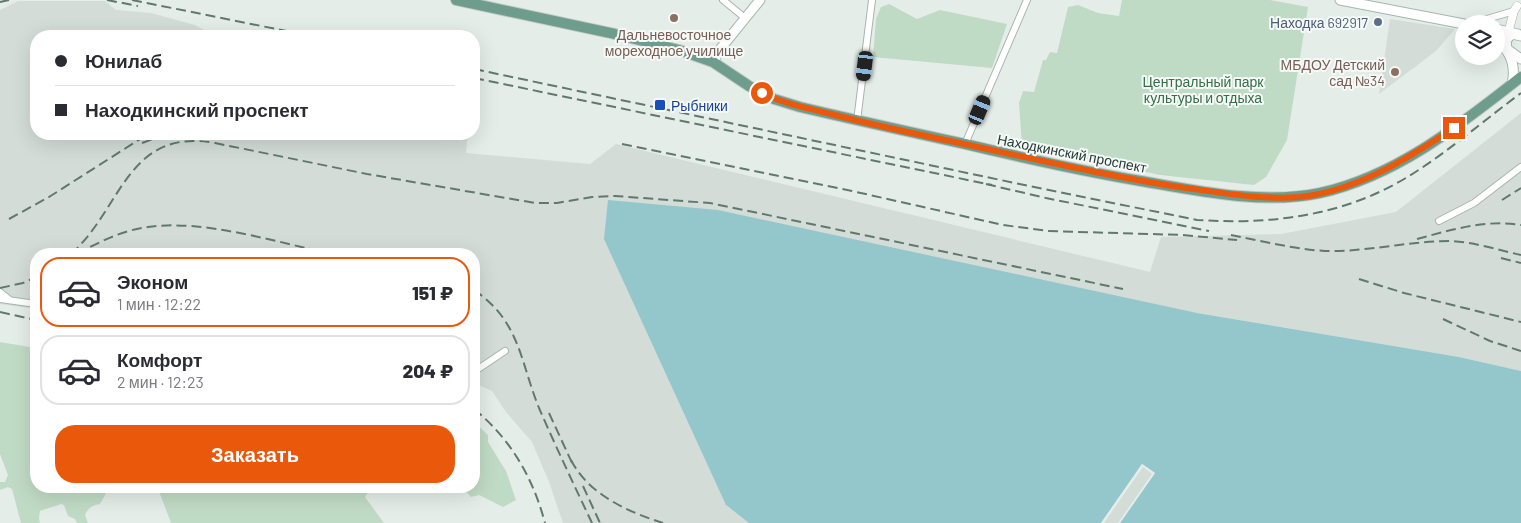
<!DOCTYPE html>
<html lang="ru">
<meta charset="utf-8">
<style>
:root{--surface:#fff;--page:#f2f2f3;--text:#2b2b33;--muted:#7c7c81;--line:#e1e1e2;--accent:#ea580c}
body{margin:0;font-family:Barlow,sans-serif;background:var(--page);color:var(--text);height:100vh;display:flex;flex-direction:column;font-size:19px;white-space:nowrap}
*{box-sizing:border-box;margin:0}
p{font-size:16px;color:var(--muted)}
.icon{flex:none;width:28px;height:28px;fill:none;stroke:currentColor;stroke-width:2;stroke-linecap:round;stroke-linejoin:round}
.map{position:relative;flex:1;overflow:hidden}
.side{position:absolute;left:30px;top:248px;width:450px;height:245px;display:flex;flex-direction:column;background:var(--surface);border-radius:20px;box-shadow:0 5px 20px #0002}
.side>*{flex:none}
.hud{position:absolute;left:30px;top:30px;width:450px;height:110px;border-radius:20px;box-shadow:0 5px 20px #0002;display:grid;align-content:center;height:110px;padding:0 25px;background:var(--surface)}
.fabs{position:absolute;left:1455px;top:15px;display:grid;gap:10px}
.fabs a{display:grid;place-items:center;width:50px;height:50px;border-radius:50%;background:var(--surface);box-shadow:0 5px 20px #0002;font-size:25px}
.end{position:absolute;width:22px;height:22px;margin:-11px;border:6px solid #ea580c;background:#fff;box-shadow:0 0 0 2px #fff}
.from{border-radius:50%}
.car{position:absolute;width:15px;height:30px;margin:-15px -8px;border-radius:6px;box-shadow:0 0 4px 1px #0007;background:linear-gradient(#222 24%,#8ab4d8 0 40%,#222 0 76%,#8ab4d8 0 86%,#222 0)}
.hud b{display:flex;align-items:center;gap:18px;height:48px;font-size:19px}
.hud b+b{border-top:1px solid var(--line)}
.hud i{width:12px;height:12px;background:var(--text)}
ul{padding:9px 0 0;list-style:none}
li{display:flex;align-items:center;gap:15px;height:70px;margin:0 10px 8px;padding:0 15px;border:2px solid var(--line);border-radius:20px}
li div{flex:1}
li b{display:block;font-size:19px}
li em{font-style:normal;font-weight:800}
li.on{border-color:var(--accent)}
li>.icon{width:45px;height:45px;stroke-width:1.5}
.action{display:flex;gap:10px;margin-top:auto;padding:10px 25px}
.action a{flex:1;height:58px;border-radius:20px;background:var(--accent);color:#fff;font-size:20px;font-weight:800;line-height:58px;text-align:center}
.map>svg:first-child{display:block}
.built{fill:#d3dcd7}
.green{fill:#c0dbc5}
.water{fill:#93c7cb}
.pier{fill:#e5ede9}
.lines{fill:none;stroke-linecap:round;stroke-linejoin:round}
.minor-casing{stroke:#a8b5af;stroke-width:8}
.tertiary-casing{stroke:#a8b5af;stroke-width:9}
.secondary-casing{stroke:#a4b7af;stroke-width:11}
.primary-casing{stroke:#c2c9c6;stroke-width:12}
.minor{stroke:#fff;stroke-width:6}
.tertiary{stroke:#fff;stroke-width:8}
.secondary{stroke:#fff;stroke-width:9}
.primary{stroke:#6e9d8d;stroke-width:10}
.rail{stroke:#617870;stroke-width:2;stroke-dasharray:10 5;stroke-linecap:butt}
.route{stroke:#ea580c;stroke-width:6}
.education-dot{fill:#8d6e63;stroke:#f5f9f7;stroke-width:2}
.service-dot{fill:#5c6f8a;stroke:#f5f9f7;stroke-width:2}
.transit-dot{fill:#1a4fb4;stroke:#f5f9f7;stroke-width:2}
.labels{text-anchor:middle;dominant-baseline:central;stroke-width:4;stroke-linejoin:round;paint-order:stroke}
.service-label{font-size:14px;fill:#4e5e75;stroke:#f5f9f7;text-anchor:end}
.education-label{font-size:14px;fill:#785e54;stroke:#f5f9f7}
.park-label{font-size:14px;fill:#346f46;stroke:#f5f9f7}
.transit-label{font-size:14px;fill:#164399;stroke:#f5f9f7;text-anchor:start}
.street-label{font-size:14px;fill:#263d35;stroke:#f5f9f7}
</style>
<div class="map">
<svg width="1521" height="523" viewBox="0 0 1521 523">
<rect width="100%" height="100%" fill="#e5ede9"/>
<!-- built -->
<g class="built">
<polygon points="18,1 105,1 116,10 151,13 195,25 215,36 36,36 36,134 468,134 466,153 590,164 616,144 1150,272 1161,237 1281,234 1396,212 1521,113 1521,371 1459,357 1197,313 726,505 749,523 563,523 549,482 532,442 506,412 492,391 474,383 474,254 36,254 36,309 0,304 0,294 5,290 0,289 0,10"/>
<polygon points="1390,19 1455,29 1436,51 1379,94"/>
<polygon points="1142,464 1155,473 1120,523 1101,523"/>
</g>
<!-- green -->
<g class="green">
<polygon points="1122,0 1270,0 1308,7 1287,140 1266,177 1254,185 1160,175 1022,145 1019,103 1023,91 1034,92 1043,60 1046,60 1050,52 1057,53 1068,7 1078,5 1098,13 1119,16"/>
<polygon points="889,4 917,19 940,10 1007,24 992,68 873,57 876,19 881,7"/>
<path d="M0 342 36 348V486H110L100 504C92 505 88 508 85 515L88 523H77L75 519 68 516 64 505 61 504 40 511 39 518 40 523H21L12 489 8 487 0 490V482H5L8 475 0 454Z"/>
<path d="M474 422 488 435V442L506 471 516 500 503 507 479 495 471 497 463 488C446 491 429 494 413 486H474Z"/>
<polygon points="157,486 383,486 369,491 365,497 384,523 171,523"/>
</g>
<!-- water -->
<polygon class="water" points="608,200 718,210 1197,313 1459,357 1521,371 1521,523 1120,523 1155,473 1142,464 1101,523 749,523 726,505 604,239"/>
<!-- pier -->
<polygon class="pier" points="1142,464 1155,473 1120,523 1118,523 1152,474 1143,467 1104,523 1101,523"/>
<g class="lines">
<!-- minor casing -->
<g class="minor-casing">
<g id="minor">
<polyline points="723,0 745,18"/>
<polyline points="1470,24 1514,11"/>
<polyline points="857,121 872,0"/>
<polyline points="965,144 1027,0"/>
<polyline points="1439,221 1474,203 1521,167"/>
<polyline points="0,292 10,300"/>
<polyline points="0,299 36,304"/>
<polyline points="474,367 478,369 505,351"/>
</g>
</g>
<!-- tertiary casing -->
<g class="tertiary-casing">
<polyline id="tertiary" points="1507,37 1514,11 1517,6"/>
</g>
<!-- secondary casing -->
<g class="secondary-casing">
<g id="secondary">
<polyline points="1340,0 1464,24"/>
<polyline points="1496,29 1518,34"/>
<polyline points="1521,36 1512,34 1506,40 1507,49 1521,59"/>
<path d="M1496 40C1511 51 1516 66 1512 84"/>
<polyline points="713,62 721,48 760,0"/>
</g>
</g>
<!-- primary casing -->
<g class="primary-casing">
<path id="primary" d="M456 0 615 34 679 50 713 62 749 86 774 99 800 107C855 120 910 132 965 144 1024 158 1082 171 1141 181 1198 191 1263 205 1320 193 1397 176 1461 124 1521 77"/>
</g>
<!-- minor -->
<use href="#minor" class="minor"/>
<!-- tertiary -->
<use href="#tertiary" class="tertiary"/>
<!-- secondary -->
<use href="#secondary" class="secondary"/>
<!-- primary -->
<use href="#primary" class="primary"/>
<!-- rail -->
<g class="rail">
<polyline points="107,0 138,6"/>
<polyline points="132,0 311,36"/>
<polyline points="0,2 9,0"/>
<path d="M474 69 1029 186 1197 220C1277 225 1352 215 1420 169 1455 146 1487 118 1521 93"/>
<polyline points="474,78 992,185"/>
<polyline points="142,143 167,134"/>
<polyline points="622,144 852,191 1003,225 1048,231 1183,235 1237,240"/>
<polyline points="986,184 1046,198 1209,231"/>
<polyline points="1502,200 1521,188"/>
<polyline points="9,219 49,197 148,134"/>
<path d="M1231 235C1262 241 1293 249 1325 251 1367 252 1408 241 1450 241 1474 242 1498 250 1521 255"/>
<path d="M1417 239C1451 230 1486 219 1521 225"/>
<path d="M71 254C122 209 127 127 215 143L367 174 535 203H557L592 197 615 196 710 203 1123 289"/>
<path d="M77 254C99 242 123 230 148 227 203 219 276 242 332 254"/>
<polyline points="1501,258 1521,263"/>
<polyline points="1359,279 1404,293 1521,322"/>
<polyline points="0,288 23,283 36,277"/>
<path d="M474 290C520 321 520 361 539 408 556 447 574 485 592 523"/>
<polyline points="0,312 36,320"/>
<polyline points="1443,319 1490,341 1521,351"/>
<path d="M474 409C511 439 533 478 545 523"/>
<polyline points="549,413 573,465"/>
<path d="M571 460C588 494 628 512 663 523"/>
<polyline points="583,486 600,523"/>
</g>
</g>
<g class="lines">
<!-- route -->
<path class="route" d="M762 93C784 104 807 108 831 114 869 124 907 132 945 140 1026 157 1105 176 1186 188 1224 193 1262 200 1300 197 1356 191 1407 159 1454 128"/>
</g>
<!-- markers -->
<g class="education-dot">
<circle cx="674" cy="18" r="5"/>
<circle cx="1395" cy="72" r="5"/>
</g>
<circle class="service-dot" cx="1378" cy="22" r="5"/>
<rect class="transit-dot" x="654" y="99" width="12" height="12" rx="2.5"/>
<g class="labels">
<!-- service labels -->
<g class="service-label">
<text x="1368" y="22">Находка 692917</text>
</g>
<!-- education labels -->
<g class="education-label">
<text x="674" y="34">Дальневосточное<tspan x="674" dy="16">мореходное училище</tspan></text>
<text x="1385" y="64" text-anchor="end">МБДОУ Детский<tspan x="1385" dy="16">сад №34</tspan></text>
</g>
<!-- park labels -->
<g class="park-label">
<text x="1203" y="81">Центральный парк<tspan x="1203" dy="16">культуры и отдыха</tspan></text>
</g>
<!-- transit labels -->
<g class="transit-label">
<text x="671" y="105">Рыбники</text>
</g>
<!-- street labels -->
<g class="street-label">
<text transform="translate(1072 153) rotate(11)">Находкинский проспект</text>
</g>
</g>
</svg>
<div class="fabs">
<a><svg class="icon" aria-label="layers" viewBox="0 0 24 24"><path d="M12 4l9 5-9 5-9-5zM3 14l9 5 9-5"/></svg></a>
</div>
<i class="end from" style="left:762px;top:93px"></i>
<i class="end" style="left:1454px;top:128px"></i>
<i class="car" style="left:865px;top:66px;rotate:187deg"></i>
<i class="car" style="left:980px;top:110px;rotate:23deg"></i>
<div class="hud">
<b><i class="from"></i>Юнилаб</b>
<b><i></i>Находкинский проспект</b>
</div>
<section class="side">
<ul>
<li class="on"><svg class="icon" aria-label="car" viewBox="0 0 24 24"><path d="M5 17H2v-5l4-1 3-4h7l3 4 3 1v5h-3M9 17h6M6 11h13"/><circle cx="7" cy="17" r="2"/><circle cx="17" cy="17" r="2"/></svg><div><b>Эконом</b><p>1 мин · 12:22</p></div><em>151 ₽</em></li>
<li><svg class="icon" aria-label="car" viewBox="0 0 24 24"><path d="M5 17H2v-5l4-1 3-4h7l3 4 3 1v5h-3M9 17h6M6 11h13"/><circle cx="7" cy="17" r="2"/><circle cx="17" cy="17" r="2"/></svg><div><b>Комфорт</b><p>2 мин · 12:23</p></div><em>204 ₽</em></li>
</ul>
<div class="action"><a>Заказать</a></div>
</section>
</div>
